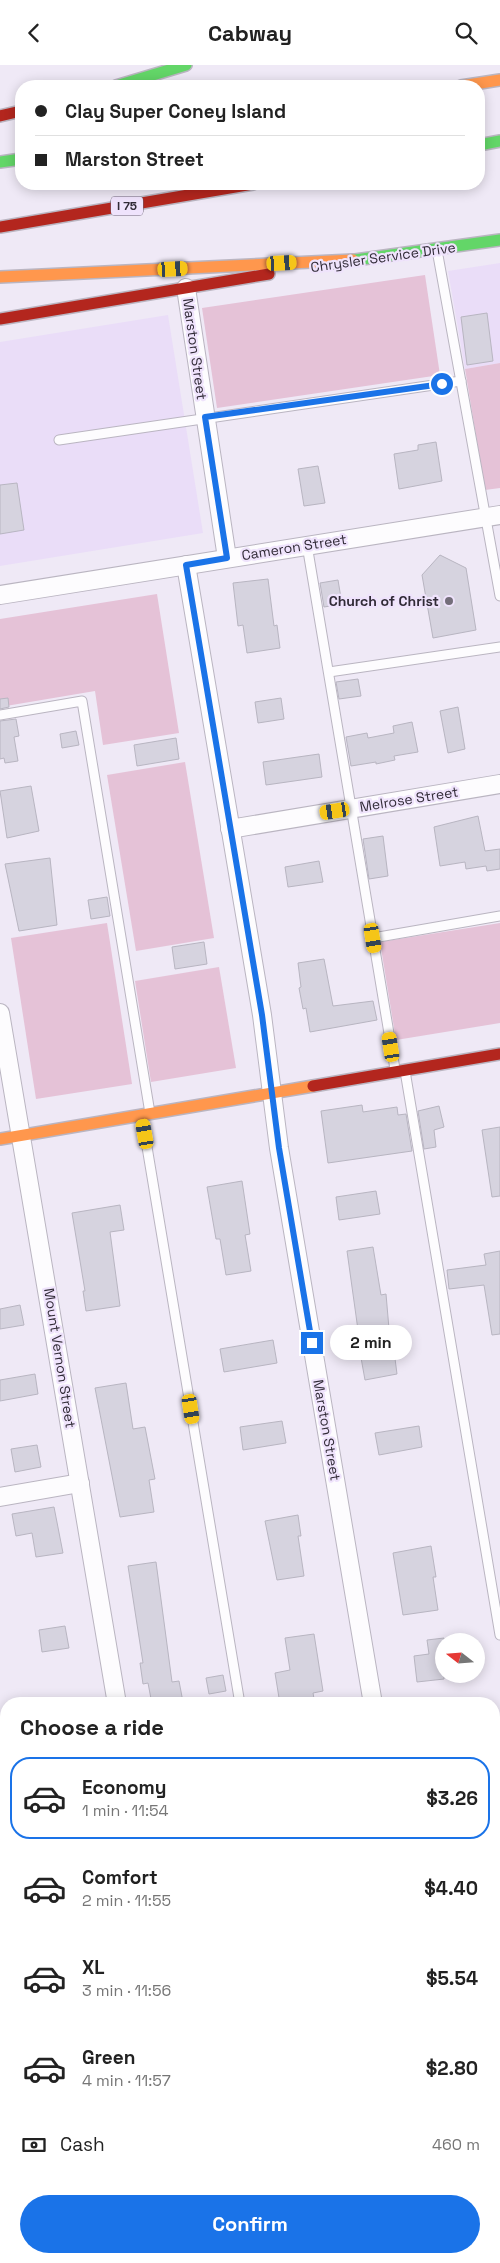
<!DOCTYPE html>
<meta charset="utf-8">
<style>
:root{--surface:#fff;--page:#f6f6f6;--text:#222;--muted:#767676;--line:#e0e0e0;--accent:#1a73e8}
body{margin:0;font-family:"Space Grotesk",sans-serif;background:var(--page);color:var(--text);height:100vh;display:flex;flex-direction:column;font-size:19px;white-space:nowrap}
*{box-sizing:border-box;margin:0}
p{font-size:16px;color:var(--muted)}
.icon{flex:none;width:28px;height:28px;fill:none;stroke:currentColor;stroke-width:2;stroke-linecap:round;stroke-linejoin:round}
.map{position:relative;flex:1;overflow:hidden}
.details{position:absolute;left:0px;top:1632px;width:500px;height:566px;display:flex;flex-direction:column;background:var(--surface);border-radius:20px 20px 0 0;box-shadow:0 2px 12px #0003}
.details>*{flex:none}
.top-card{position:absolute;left:15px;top:15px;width:470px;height:110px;border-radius:20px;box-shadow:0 2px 12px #0003;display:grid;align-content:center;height:110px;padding:0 20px;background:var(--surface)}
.needle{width:32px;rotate:287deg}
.buttons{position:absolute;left:435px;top:1568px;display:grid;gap:10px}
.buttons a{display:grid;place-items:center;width:50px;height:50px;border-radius:50%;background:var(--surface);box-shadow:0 2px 12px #0003;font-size:25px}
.end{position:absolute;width:22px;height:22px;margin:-11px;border:6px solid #1a73e8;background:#fff;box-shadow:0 0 0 2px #fff}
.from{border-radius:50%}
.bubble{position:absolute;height:35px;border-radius:18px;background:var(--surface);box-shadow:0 2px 12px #0003;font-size:16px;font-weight:700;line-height:35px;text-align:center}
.car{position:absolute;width:15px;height:30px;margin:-15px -8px;border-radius:6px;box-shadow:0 0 4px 1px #0007;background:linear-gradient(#f5c518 24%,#345 0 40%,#f5c518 0 76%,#345 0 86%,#f5c518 0)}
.top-card b{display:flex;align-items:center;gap:18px;height:48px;font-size:19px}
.top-card b+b{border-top:1px solid var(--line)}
.top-card i{width:12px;height:12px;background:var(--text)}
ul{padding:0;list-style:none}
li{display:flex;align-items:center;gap:15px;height:82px;margin:0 10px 8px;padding:0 10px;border:2px solid transparent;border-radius:20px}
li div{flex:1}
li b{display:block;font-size:19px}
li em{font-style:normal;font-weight:700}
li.active{border-color:var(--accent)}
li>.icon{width:45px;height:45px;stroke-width:1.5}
h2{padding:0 20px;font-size:22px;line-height:60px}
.pay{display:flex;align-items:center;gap:12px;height:55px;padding:0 20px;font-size:19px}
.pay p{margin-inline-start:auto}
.action{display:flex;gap:10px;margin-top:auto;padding:10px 20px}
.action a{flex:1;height:58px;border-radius:30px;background:var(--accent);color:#fff;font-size:20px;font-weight:700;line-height:58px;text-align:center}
header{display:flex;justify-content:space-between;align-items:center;height:65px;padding:0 20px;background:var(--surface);font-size:22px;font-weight:700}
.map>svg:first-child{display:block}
.built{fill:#eaddf8}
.green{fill:#e5c2d7}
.building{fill:#d6d3df;stroke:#b8b5c1}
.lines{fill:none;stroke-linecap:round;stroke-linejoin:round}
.lane-casing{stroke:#bab5c1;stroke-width:11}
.street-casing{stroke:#bab5c1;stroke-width:20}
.fast-casing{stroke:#bab5c1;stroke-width:14}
.slow-casing{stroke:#bab5c1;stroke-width:14}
.jam-casing{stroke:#bab5c1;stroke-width:14}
.lane{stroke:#fdfcfe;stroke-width:9}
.street{stroke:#fdfcfe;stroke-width:18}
.fast{stroke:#63d668;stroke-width:11}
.slow{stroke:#ff974d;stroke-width:11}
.jam{stroke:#b3261e;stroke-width:11}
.route{stroke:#1a73e8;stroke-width:6}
.poi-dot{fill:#746e7a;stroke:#efe3fc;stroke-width:2}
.labels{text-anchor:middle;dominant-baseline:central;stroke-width:4.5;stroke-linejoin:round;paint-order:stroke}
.shield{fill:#efe3fc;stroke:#6a6272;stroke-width:1}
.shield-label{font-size:12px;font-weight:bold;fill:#312b37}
.street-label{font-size:14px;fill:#312b37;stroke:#efe3fc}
.poi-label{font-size:14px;font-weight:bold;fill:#312b37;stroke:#efe3fc;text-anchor:end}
</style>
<header><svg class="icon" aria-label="back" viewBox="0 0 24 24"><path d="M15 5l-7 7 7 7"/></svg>Cabway<svg class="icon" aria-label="search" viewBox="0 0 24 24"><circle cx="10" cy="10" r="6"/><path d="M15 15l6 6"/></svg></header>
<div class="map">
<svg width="500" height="2198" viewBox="0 0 500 2198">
<rect width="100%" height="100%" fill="#efe9f6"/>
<!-- built -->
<g class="built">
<polygon points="500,198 500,298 465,304 448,206"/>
<polygon points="168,250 203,468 0,501 0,277"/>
</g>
<!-- green -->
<g class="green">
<polygon points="425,210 440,310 217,343 202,243"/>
<polygon points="500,298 500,423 485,425 465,304"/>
<polygon points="157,529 179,668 103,680 95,626 0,642 0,554"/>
<polygon points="185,697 214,873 136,886 107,710"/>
<polygon points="107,858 132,1019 36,1034 11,873"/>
<polygon points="500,858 500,958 396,975 380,877"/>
<polygon points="219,902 236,1003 151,1017 135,916"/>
<polygon points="500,2080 500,2182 495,2183 494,2081"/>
</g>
<!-- building -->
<g class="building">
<polygon points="487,248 493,296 467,300 461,252"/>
<polygon points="436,377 442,416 399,424 394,389 418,385 418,380"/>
<polygon points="318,401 325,438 304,441 298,404"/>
<polygon points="17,418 24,465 0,469 0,420"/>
<polygon points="440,490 466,503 476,565 433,573 422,510"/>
<polygon points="268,514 274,561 277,560 280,583 247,588 243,560 238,561 233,518"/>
<polygon points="338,515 342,539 324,542 320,518"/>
<polygon points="358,614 361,631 339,634 336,617"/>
<polygon points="8,633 9,642 0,644 0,634"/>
<polygon points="281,633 284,654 258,658 255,637"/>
<polygon points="458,642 465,684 448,688 440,646"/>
<polygon points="16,654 19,671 14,672 18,696 5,698 4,693 0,694 0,656"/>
<polygon points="412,657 418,687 394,691 395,695 376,699 376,697 351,701 346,672 367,668 368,673 394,668 393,661"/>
<polygon points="76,666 79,680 62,683 60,669"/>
<polygon points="176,673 179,694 137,701 134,680"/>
<polygon points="319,689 322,712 266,720 263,697"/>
<polygon points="31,721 39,766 7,773 0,726"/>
<polygon points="478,751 485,786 500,784 500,804 487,806 486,801 466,804 465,797 440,801 434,762"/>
<polygon points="383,771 388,811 369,814 363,774"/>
<polygon points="50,793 57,860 19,866 5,799"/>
<polygon points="319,796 323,817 288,822 285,802"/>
<polygon points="107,832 110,851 91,854 88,835"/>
<polygon points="204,877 207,899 175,904 172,882"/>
<polygon points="324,894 333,941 373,936 377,955 310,967 306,943 303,944 299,923 301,922 298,898"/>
<polygon points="362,1040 363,1047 397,1042 398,1050 406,1049 412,1086 328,1098 321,1046"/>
<polygon points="439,1041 444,1062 434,1065 436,1082 424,1084 418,1046"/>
<polygon points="500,1062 500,1131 492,1132 482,1065"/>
<polygon points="242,1116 250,1169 245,1170 251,1206 226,1210 220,1174 216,1174 207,1122"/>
<polygon points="376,1126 380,1149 339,1155 336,1132"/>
<polygon points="120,1140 124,1165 110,1167 120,1241 86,1246 83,1226 85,1226 72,1148"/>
<polygon points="373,1182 381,1230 386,1229 391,1287 394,1286 397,1309 365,1315 356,1265 358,1265 347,1186"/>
<polygon points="500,1186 500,1269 492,1270 484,1220 449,1224 447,1205 486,1200 484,1189"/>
<polygon points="20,1240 24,1260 0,1264 0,1244"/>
<polygon points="273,1275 277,1298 224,1307 220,1284"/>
<polygon points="35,1309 38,1329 0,1336 0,1315"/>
<polygon points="126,1318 133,1364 145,1362 155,1414 149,1415 154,1447 120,1452 95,1323"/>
<polygon points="282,1356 286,1378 243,1385 240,1362"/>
<polygon points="419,1361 422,1382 379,1390 375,1368"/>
<polygon points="37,1380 41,1402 15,1407 11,1384"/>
<polygon points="54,1442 63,1488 36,1492 32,1468 16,1471 12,1449"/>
<polygon points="298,1450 301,1471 298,1471 304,1511 277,1515 265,1456"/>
<polygon points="431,1481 436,1512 433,1512 438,1545 403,1550 393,1488"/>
<polygon points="156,1497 172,1617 179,1616 183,1637 172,1639 152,1639 148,1618 143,1619 140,1598 143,1598 128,1501"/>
<polygon points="65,1561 69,1583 42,1587 39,1565"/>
<polygon points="314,1569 323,1626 313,1628 315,1639 280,1639 275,1608 290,1605 285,1573"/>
<polygon points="444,1573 444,1614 417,1617 414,1591 429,1589 427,1575"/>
<polygon points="223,1610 226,1626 209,1629 206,1613"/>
</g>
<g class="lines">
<!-- lane casing -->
<g class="lane-casing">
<g id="lane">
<polyline points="437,185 500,531"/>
<polyline points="59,375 461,316"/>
<polyline points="307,480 395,1004"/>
<polyline points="329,607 500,582"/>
<polyline points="0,650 82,636 150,1048"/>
<polyline points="373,873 500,851"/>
<polyline points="405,1006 500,1570"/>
<polyline points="142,1052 240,1639"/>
<polyline points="0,1670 6,1706"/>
<polyline points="88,2192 89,2198"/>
<polyline points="333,2192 334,2198"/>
</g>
</g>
<!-- street casing -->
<g class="street-casing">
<g id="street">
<polyline points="186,223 227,493"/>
<polyline points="186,500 262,950 279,1083 373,1639"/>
<polyline points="0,530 500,450"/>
<polyline points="230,764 500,719"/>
<polyline points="0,948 117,1639"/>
<polyline points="0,1432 80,1418"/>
<polyline points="494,1761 500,1760"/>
<polyline points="0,1844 6,1843"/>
<polyline points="210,2192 211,2198"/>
<polyline points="466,2192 467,2198"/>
</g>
</g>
<!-- fast casing -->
<g class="fast-casing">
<g id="fast">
<polyline points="116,21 186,0"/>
<polyline points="479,80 500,76"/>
<polyline points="0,97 21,94"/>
<polyline points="333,198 500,175"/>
<polyline points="0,2141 6,2140"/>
</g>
</g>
<!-- slow casing -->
<g class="slow-casing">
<g id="slow">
<polyline points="461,21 500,15"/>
<polyline points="0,212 353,195"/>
<polyline points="0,1074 313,1021"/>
</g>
</g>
<!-- jam casing -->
<g class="jam-casing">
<g id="jam">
<polyline points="0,51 21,46"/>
<polyline points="0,162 253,119"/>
<polyline points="0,254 269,209"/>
<polyline points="313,1021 500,989"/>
<polyline points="494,2058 500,2057"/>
</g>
</g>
<!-- lane -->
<use href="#lane" class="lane"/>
<!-- street -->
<use href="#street" class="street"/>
<!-- fast -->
<use href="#fast" class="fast"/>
<!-- slow -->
<use href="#slow" class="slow"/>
<!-- jam -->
<use href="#jam" class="jam"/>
</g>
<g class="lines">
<!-- route -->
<polyline class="route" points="312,1278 279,1083 262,950 186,500 227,493 205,352 442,319"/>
</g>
<!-- markers -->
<circle class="poi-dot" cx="449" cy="536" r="5"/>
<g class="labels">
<!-- shield labels -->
<rect class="shield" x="111" y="131.5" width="32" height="19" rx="4"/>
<g class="shield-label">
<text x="127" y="141">I 75</text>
</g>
<!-- street labels -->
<g class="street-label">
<text transform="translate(383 192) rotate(-8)">Chrysler Service Drive</text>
<text transform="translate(195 284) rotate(82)">Marston Street</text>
<text transform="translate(294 482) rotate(-9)">Cameron Street</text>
<text transform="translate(409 734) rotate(-9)">Melrose Street</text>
<text transform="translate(60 1293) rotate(81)">Mount Vernon Street</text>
<text transform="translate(327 1365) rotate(80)">Marston Street</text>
</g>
<!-- poi labels -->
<g class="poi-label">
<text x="439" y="536">Church of Christ</text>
</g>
</g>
</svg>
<div class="buttons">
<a><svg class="needle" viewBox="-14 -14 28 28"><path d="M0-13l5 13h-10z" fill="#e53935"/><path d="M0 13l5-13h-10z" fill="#767676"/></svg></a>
</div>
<i class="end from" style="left:442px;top:319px"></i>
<i class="end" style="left:312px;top:1278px"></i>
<div class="bubble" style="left:330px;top:1260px;width:82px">2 min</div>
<i class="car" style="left:282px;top:198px;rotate:87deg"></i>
<i class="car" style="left:173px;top:204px;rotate:87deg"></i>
<i class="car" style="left:335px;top:746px;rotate:261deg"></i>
<i class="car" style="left:373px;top:873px;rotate:171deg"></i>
<i class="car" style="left:391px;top:982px;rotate:351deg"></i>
<i class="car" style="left:145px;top:1069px;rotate:350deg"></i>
<i class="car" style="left:191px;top:1344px;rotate:171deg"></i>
<div class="top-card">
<b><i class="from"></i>Clay Super Coney Island</b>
<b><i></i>Marston Street</b>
</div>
<section class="details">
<h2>Choose a ride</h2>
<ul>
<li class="active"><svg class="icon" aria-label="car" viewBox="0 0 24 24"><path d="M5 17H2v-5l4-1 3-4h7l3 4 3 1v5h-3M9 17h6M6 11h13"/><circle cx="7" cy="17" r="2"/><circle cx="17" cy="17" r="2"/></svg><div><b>Economy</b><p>1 min · 11:54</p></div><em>$3.26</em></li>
<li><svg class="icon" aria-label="car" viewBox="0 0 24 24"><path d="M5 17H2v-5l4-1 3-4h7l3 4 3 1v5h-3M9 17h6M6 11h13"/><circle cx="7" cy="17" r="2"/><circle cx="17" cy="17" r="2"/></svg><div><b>Comfort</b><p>2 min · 11:55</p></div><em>$4.40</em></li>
<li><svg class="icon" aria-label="car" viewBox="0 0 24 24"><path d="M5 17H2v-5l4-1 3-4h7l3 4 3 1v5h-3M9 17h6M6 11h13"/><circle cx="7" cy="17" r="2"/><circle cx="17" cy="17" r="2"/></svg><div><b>XL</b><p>3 min · 11:56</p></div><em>$5.54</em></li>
<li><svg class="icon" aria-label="car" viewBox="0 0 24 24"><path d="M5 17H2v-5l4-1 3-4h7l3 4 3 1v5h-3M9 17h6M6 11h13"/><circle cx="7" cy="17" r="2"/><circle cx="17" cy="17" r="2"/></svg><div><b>Green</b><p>4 min · 11:57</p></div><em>$2.80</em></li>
</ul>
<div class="pay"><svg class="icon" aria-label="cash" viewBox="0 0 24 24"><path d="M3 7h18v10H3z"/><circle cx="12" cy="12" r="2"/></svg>Cash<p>460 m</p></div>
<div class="action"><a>Confirm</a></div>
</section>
</div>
